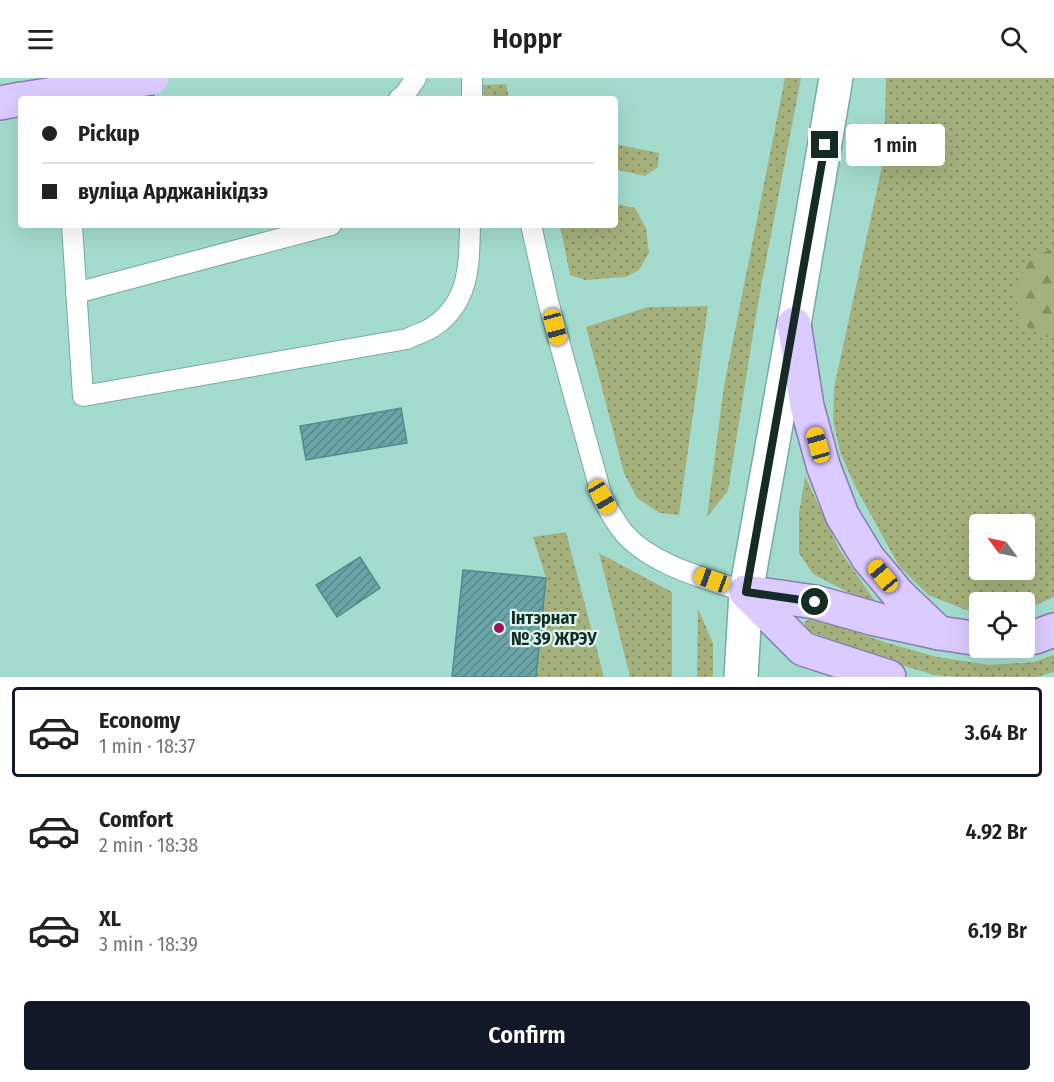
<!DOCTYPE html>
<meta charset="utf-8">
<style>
:root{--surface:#fff;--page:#f6f6f6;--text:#222;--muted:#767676;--line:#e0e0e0;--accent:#111827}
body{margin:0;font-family:"Fira Sans Condensed",sans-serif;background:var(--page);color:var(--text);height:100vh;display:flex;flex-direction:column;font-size:22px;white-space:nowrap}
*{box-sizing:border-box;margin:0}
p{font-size:20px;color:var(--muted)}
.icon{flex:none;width:33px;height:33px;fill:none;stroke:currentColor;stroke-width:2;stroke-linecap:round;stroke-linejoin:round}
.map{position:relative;height:599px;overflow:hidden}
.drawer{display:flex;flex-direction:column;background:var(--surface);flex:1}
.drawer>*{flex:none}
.banner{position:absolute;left:18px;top:18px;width:600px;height:132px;border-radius:6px;box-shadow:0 6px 24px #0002;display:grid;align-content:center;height:132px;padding:0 24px;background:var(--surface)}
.needle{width:39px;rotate:303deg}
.fabs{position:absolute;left:969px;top:436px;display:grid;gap:12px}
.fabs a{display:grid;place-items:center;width:66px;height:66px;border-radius:6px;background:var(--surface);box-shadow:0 6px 24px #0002;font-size:30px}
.end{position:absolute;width:27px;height:27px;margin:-14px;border:8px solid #142b26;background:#fff;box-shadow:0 0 0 3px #fff}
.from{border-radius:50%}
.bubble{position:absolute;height:42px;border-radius:6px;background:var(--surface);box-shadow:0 6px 24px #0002;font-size:20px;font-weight:600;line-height:42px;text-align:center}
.car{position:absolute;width:18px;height:36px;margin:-18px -9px;border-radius:8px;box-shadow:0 0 4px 2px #0007;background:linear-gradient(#f5c518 24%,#345 0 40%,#f5c518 0 76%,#345 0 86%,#f5c518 0)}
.banner b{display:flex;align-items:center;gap:21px;height:57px;font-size:22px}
.banner b+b{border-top:2px solid var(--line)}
.banner i{width:15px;height:15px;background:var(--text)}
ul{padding:10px 0 0;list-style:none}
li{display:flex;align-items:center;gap:18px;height:90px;margin:0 12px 9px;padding:0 12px;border:3px solid transparent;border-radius:6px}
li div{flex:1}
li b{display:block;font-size:22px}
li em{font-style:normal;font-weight:600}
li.active{border-color:var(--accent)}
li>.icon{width:54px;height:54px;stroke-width:1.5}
.action{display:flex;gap:12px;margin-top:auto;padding:12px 24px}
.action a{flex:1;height:69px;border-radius:6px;background:var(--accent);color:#fff;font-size:24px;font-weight:600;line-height:69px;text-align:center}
header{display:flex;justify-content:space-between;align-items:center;height:78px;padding:0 24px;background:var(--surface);font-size:27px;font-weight:600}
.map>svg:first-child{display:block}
.grass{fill:url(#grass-dots);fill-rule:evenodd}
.forest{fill:url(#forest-firs)}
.building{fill:url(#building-hatch);stroke:#518b8e;stroke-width:1.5}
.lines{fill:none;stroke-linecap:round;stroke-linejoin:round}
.service-casing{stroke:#75aca0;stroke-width:22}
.secondary-casing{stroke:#75aca0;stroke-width:36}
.primary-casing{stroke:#877cb3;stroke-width:36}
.service{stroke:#fff;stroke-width:20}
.secondary{stroke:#fff;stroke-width:33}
.primary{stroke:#dccbff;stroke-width:33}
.primary-bridge-casing{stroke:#877cb3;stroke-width:36;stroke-linecap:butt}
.primary-bridge{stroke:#dccbff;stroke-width:33}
.route{stroke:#142b26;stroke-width:8}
.poi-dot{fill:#a11158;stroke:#daf6ef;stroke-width:2}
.labels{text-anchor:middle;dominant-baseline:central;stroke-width:4.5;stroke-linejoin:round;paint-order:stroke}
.poi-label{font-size:18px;font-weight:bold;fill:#142b26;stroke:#daf6ef;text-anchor:start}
</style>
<header><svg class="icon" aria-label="menu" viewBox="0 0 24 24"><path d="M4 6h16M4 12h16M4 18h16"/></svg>Hoppr<svg class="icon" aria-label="search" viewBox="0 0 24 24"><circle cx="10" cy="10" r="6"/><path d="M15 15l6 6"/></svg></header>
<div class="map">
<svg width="1054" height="599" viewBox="0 0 1054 599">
<defs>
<pattern id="grass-dots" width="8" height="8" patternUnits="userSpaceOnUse" patternTransform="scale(1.5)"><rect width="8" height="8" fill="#a5b17d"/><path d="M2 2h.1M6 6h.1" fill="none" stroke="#859066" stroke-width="1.8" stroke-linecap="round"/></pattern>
<pattern id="forest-firs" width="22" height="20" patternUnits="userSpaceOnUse" patternTransform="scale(1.5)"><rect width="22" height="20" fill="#a5b17d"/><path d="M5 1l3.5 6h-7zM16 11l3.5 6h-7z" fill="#859066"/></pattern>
<pattern id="building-hatch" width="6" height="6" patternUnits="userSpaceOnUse" patternTransform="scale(1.5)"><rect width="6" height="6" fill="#6aa4a6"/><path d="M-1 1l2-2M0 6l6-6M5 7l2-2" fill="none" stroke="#568687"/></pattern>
</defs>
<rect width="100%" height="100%" fill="#a3dcce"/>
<!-- grass -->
<g class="grass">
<polygon points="785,0 801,0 758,225 728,413 707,439 724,308"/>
<path d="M886 0H1054V519L1025 532 1024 525H980L979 533 966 532 928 517 899 488 855 408 840 374 833 342 834 310 884 79ZM980 447H1024V492H980Z"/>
<polygon points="506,6 509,21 484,21 483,7"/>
<polygon points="615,66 659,75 658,89 645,98 618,92 615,88"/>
<polygon points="615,126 635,130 646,150 649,175 639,192 626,199 585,202 570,197 560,147 615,147"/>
<polygon points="708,228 679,437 660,435 637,420 624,395 586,249 648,229"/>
<polygon points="805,398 839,471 875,523 871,526 813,496 799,475 799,436"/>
<polygon points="566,454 604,599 536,599 546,500 533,459"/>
<polygon points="599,475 672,514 672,599 630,599"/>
<polygon points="698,531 713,565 713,599 697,599"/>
<polygon points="814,539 884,564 937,579 990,587 1034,584 1054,577 1054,594 1036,599 957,599 934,597 878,580 808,553 804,544"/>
</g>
<!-- forest -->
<polygon class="forest" points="1051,171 1054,171 1054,259 1043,259 1020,243 1015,211 1029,182"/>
<!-- building -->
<g class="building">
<polygon points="401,330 407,365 306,382 300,348"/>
<polygon points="360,479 380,510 337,539 316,507"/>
<polygon points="463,492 546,500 536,599 452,599"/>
</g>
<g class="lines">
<!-- service casing -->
<g class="service-casing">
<g id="service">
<polyline points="399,21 405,16 416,0"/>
<polyline points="472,21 472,0"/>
<path d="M72 147 83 318 407 261C415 257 425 254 433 249 470 224 469 187 470 147"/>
<path d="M531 147 549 227 602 419C608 431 615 444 624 455 653 488 705 500 746 514"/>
<polyline points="76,215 331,147"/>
</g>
</g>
<!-- secondary casing -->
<g class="secondary-casing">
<polyline id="secondary" points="741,599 746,514 794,246 836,0"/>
</g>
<!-- primary casing -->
<g class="primary-casing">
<g id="primary">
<polyline points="0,25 21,21"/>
<polyline points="794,246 807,328 823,387 842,437 868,480 899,517 939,555"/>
<polyline points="746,514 815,524 875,541 939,555 980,561"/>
<polyline points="746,514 803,571 889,599"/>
<polyline points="1024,560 1035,559 1054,552"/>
</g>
</g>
<!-- service -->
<use href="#service" class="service"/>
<!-- secondary -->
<use href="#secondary" class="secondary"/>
<!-- primary -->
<use href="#primary" class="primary"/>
<!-- primary-bridge casing -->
<g class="primary-bridge-casing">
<polyline id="primary-bridge" points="23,21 152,0"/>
</g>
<!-- primary-bridge -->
<use href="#primary-bridge" class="primary-bridge"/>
</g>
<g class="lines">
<!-- route -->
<polyline class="route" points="815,524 746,514 825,67"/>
</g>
<!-- markers -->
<circle class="poi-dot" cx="499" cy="550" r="6"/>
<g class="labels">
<!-- poi labels -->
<g class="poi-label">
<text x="511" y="540">Інтэрнат<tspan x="511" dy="21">№ 39 ЖРЭУ</tspan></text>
</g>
</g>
</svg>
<div class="fabs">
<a><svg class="needle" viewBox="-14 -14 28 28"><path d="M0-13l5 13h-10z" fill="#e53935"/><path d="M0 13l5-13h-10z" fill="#767676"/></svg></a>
<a><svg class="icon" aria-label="locate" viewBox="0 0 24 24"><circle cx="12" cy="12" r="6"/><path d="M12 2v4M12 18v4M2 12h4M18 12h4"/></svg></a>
</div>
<i class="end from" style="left:815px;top:524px"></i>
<i class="end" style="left:825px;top:67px"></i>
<div class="bubble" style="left:846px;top:46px;width:99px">1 min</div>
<i class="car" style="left:555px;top:249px;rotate:165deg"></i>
<i class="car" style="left:818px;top:367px;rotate:344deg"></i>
<i class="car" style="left:602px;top:419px;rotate:150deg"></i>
<i class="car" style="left:883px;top:498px;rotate:320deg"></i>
<i class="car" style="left:712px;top:502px;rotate:290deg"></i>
<div class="banner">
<b><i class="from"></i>Pickup</b>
<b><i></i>вуліца Арджанікідзэ</b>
</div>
</div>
<section class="drawer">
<ul>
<li class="active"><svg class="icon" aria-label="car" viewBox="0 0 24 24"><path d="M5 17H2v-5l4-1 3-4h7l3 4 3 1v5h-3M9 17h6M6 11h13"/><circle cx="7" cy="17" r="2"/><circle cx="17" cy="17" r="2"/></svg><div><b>Economy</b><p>1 min · 18:37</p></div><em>3.64 Br</em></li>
<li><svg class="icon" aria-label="car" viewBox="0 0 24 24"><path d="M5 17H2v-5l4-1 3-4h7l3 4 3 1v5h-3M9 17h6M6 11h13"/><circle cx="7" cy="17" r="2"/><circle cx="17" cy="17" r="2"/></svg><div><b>Comfort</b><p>2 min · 18:38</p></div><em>4.92 Br</em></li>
<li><svg class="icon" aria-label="car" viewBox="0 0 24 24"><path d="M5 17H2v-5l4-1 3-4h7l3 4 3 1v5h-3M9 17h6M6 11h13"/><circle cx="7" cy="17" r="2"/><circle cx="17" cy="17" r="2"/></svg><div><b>XL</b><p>3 min · 18:39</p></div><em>6.19 Br</em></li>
</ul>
<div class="action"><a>Confirm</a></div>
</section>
